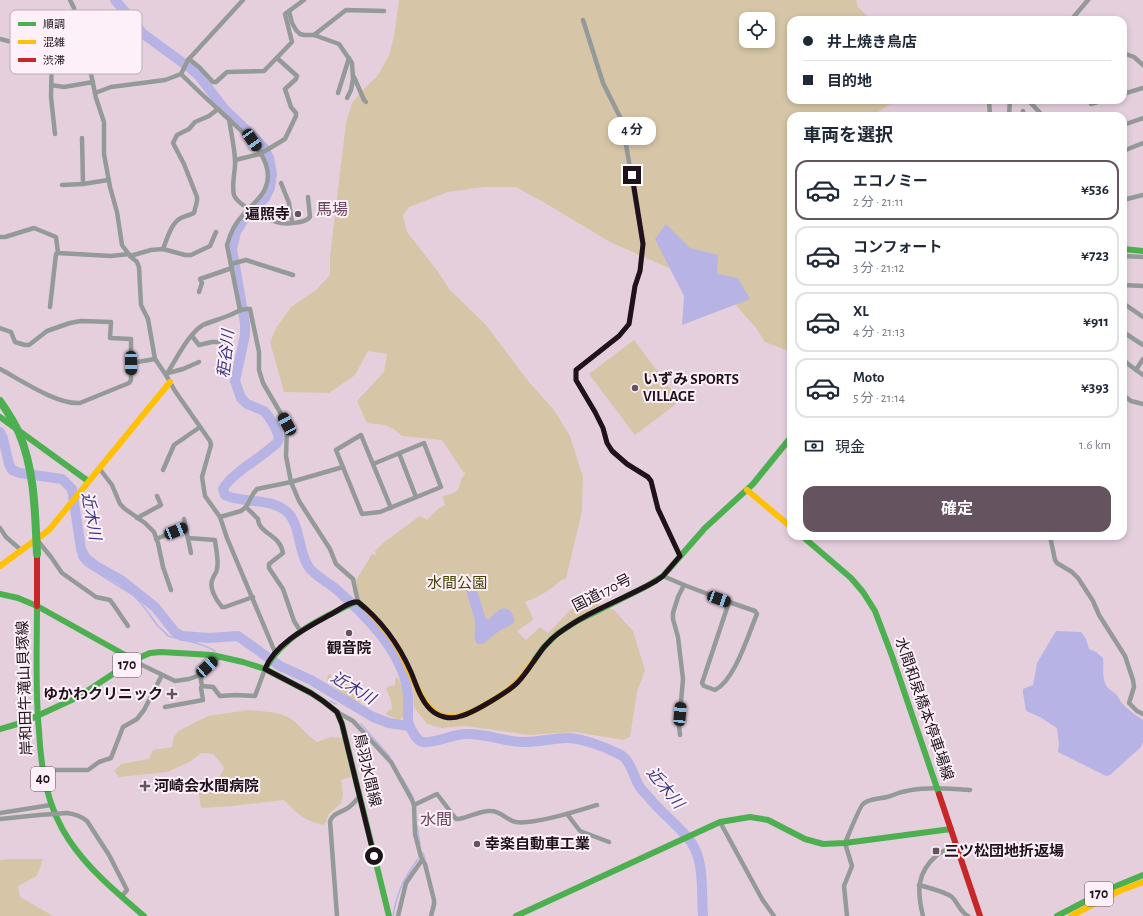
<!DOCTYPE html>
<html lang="ja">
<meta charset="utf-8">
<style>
:root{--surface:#fff;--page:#f2f2f3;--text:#1f2937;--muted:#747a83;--line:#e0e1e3;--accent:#65545f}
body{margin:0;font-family:"Alegreya Sans","Noto Sans JP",sans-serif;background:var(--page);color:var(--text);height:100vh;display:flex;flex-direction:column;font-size:15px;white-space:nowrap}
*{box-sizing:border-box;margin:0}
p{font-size:13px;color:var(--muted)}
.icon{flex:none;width:22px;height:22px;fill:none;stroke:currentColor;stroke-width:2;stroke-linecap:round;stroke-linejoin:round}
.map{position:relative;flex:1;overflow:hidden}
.side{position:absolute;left:787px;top:112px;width:340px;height:428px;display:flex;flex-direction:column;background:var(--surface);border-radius:12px;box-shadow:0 2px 6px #0003}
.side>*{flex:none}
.hud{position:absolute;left:787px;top:16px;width:340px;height:88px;border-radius:12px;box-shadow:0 2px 6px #0003;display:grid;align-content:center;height:88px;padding:0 16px;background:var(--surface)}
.tools{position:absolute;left:739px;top:12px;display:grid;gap:8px}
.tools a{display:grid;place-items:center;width:36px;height:36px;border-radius:8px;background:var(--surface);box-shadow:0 2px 6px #0003;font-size:20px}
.end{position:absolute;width:18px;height:18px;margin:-9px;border:5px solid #20121b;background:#fff;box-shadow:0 0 0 2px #fff}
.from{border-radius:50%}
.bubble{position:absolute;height:28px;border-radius:12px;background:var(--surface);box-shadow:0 2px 6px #0003;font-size:13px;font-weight:700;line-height:28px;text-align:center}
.car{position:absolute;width:12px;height:24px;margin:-12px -6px;border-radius:5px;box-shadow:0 0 3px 1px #0007;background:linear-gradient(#222 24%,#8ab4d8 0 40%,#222 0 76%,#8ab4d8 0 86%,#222 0)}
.hud b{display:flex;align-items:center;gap:14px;height:38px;font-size:15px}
.hud b+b{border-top:1px solid var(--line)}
.hud i{width:10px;height:10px;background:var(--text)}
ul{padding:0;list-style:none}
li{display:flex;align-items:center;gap:12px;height:60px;margin:0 8px 6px;padding:0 8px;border:2px solid var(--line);border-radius:12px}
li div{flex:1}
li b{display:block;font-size:15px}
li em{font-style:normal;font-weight:700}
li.selected{border-color:var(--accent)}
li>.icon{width:36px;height:36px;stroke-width:1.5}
h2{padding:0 16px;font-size:18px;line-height:48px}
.pay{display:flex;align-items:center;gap:10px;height:44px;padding:0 16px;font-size:15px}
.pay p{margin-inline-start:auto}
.primary-button{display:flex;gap:8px;margin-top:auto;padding:8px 16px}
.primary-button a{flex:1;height:46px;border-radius:12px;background:var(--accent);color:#fff;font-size:16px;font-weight:700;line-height:46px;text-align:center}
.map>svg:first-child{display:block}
.green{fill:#d6c6a7;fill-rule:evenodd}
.water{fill:#b7b4e5}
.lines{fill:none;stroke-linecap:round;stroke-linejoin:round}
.stream{stroke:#b7b4e5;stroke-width:1.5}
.river{stroke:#b7b4e5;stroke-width:10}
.street{stroke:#949a97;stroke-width:4.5}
.fast{stroke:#4caf50;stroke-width:6}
.slow{stroke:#ffc107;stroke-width:6}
.jam{stroke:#c62828;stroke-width:6}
.street-bridge{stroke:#949a97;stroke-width:4.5}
.fast-bridge{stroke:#4caf50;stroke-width:8}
.route{stroke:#20121b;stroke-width:5}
.poi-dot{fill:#65545f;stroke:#fdf0f8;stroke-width:1.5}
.labels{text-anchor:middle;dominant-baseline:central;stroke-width:4;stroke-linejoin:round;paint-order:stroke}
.shield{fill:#fdf0f8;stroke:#62555d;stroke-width:1}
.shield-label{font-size:14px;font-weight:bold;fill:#20121b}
.poi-label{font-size:15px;font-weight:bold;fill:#20121b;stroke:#fdf0f8;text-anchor:start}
.park-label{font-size:15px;fill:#484006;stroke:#fdf0f8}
.street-label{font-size:15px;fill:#20121b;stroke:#fdf0f8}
.neighbourhood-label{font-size:16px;fill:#69465d;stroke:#fdf0f8}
.water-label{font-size:16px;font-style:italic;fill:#383780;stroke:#fdf0f8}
.key{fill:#fdf0f8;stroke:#bbadb6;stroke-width:1}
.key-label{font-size:11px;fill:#20121b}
</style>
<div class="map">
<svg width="1143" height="916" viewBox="0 0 1143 916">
<rect width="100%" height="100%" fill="#e5cfdd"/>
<!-- green -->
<g class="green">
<path d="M399 0H856L858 7 872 20H791V100H896L872 116H791V352L765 342 756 328 733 302 691 278 610 242 545 203 516 187H484L448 192 409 207 403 216 407 232 439 273 449 289 486 325 529 382 554 410 570 436 583 477 582 511 566 579 561 580C553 589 536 598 525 602 528 609 532 613 533 620L517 631 526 640 540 627 548 633 587 593 595 603 614 610 633 631 645 670 637 692 630 737 623 740 575 732 529 735 466 726 441 728 427 724 414 707 413 686 394 650 396 638 358 598 356 580 372 554 376 555 375 551 383 543 417 518 420 516 427 520 439 508 445 505 442 496C468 492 454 484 466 473L463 472 442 440 402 436 395 430 385 425 367 423 357 401 384 372 387 354 368 351 355 375 329 393 284 392 270 342 276 328 291 307 316 290 330 275V256L346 123 352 103 362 91 378 75 389 55 394 37ZM746 19H768V41H746Z"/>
<polygon points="634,340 680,401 635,435 589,374"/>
<path d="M329 674 331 675V680C336 682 339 681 342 678L351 681 349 687 359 698 360 701 359 703C349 702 334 687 327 680L328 675Z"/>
<polygon points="395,678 398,678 406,695 403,717 399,720 387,715 386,713 389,710 392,709 391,700 386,689 387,687 395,685"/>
<path d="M249 710C265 712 283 711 295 722 303 729 307 735 317 742L331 737 343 738 351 777 341 780 343 794 341 803 329 814 324 825C305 821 297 814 284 800L233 806 201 808 198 788 200 784H213L220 776 224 769 221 763 213 754 201 753 191 761 168 772 119 777 114 771 121 764 149 759 153 750 172 747 174 737 178 731 208 716Z"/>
<polygon points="10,859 43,859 37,876 18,886 20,897 53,916 0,916 0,860"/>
</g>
<!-- water -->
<g class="water">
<polygon points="666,224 690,248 718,255 717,274 738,278 750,299 682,325 684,296 655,239"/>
<path d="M468 582H470L476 588 486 619H489C492 616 496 612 499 610 509 604 515 614 514 623L499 631 483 644H477C471 634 477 632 475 622 474 612 463 591 468 582Z"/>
<path d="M1056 631 1081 632 1086 639 1089 649 1096 652 1103 658C1104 667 1102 675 1105 683 1107 689 1111 690 1116 694 1118 696 1119 699 1121 702 1127 709 1135 715 1143 720V741L1141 747 1110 775 1106 776 1058 752 1059 744 1057 728 1040 717 1026 711 1023 693V689L1033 685 1037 663Z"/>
</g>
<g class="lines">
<!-- stream -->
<g class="stream">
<path d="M81 549 78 552 79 558 85 565 133 595C143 604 149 614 157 625 161 629 165 632 168 636 184 641 201 642 215 651"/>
<polyline points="330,701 336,704"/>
<polyline points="361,724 390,757"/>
<polyline points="403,779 414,799"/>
<polyline points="417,826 420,844"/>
<polyline points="423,853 425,859"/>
<polyline points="407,878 414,868"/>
<polyline points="434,911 436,903"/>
<path d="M393 916C397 892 404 878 418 859"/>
</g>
<!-- river -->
<g class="river">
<path d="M115 0 134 22 142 33 190 68 199 76 226 111 256 139 263 147 269 158 272 174 270 188 265 198 244 219 236 232 232 249 245 323V335L235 381 241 398 247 404 264 411 269 417 276 429 279 438 277 443 272 447C259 459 231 474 223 489L225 495C244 504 269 497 286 511 300 522 298 550 308 566 312 574 328 582 336 589 364 614 400 649 407 688 409 699 408 710 408 721 410 728 416 741 423 742 433 744 454 734 465 734 485 733 502 741 521 742 536 743 552 738 567 738 582 738 605 747 619 754 630 759 633 774 638 784 641 790 647 795 651 800 664 815 680 827 691 842 705 862 701 893 703 916"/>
<polyline points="0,432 3,438 9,464 12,470 20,473 62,479 72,489 81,549 85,557 96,566 121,580 155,607 175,632 182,636 209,638 238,636 280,666 311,680 373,717 389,723 409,726"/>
</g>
<!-- street -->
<g class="street">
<polyline points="70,0 74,8 82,57 90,69 96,98 104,122 104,154 110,187 117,212 122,245 130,256 137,262 139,267 141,305 148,319 155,359 166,375 175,391 210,441 211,445 202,477 205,496 220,517 227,538 275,652"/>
<polyline points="289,11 292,23 296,30 300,34 304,35 314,35 339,44 352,63 353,79 351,90 347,98"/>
<polyline points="583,20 603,83 622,121 643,244 640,271 635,286 629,324 619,336 576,370 576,380 595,412 603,428 607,443 613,451 627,464 647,477 651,481 658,509 680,556"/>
<polyline points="1071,20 1088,0"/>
<polyline points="314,35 346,10 384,11"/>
<polyline points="0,39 27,46 54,44 58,38 77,27"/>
<polyline points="54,44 52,51 51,97 55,134"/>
<polyline points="1123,53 1134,57 1143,65"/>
<polyline points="189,59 199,67 213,82 216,82 227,72 264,71 292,42 285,14 304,0"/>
<path d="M181 74C194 87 208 100 221 112 240 130 279 159 265 189 260 200 250 206 243 215 235 223 230 234 227 245L240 310"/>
<polyline points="354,77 364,100 366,102"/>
<polyline points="51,85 64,87 93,82"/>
<polyline points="95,93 111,87 165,80 181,74 188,60 243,0"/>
<polyline points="338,93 349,58"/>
<polyline points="1123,94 1143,88"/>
<polyline points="989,100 990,116"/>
<polyline points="1028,100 1043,116"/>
<polyline points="1090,100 1091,104 1104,100"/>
<polyline points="1009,116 1010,100"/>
<polyline points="1023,116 1023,111"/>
<path d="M229 119C231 132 234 145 235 159 236 170 231 184 234 195 238 206 270 221 281 223 289 224 305 223 310 217L308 197"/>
<polyline points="1123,125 1143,118"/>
<polyline points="82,138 83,184"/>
<polyline points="1123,151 1143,143"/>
<polyline points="235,160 260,154 285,139 296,116 296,113 291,107 285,89 296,79 297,76 277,58"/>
<polyline points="281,183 289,203 292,222"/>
<polyline points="62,185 83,184 108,180"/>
<polyline points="1123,200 1143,195"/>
<polyline points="0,237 5,237 34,228 56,237 58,253 111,256 129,254"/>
<path d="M163 249C167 239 171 223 181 218 185 216 190 215 194 213L197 201V197L184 164 173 143 177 135 189 129 195 122 209 116 218 109"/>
<polyline points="130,256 151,250 163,249 185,255 191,255 210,246 216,232"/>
<polyline points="1123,256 1143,257"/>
<polyline points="231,264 246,260 293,275"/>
<polyline points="1123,285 1143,286"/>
<polyline points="199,292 202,283 200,279 232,268"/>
<polyline points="1123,303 1143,317"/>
<polyline points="50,307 56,254 58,253"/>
<polyline points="0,328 11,332 15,342 25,345 29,345 47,331 70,323 81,321 111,322 110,338 131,339 131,363"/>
<polyline points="1123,332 1143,345"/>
<polyline points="192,336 199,345 212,342 225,342 228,346"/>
<polyline points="1123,359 1128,364 1143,375"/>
<path d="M0 369C21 380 57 405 80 403L129 383 131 380V363L155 359"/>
<polyline points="1136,370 1143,359"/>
<polyline points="168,373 183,369 199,362"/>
<path d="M166 375C176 360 188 334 203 325 212 321 221 319 230 315 237 312 241 308 250 309L259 352V370L263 383 287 424 286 456 291 482 299 501 330 549 336 564 353 579 358 602"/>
<polyline points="1123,395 1131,401 1143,404"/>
<polyline points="399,453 416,497"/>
<polyline points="373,464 424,443 441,487 380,512 362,514 336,450 361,435 391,508"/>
<polyline points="99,468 112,485 120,504 125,509 145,523 154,532 158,543 163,567 171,590"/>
<polyline points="163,470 174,445 200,427"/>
<path d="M246 507 258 519C259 534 280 534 283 553L269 564V568L283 589 294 621 301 632"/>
<polyline points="220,517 241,511 246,507 253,494 257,489 291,482 343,467"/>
<polyline points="137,518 161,505 157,496"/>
<polyline points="184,519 191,553"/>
<polyline points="0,528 6,537 21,550"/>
<polyline points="1050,536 1055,560 1057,563 1072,572 1078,578 1093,601 1099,615 1125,656 1133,680 1134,687 1129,703 1137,711 1143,714"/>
<path d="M188 538 215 540C216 550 219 560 217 569 217 572 214 575 213 578 208 587 216 600 222 607H225L253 597"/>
<polyline points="156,539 186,527"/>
<polyline points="38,541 51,557 62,573 96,597 110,600 113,604 128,626"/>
<polyline points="663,576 684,585 729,602"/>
<path d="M729 602 755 611 757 614C748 635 735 680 715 690L704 686 702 683Z"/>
<polyline points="134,660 140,664 175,681 189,679 200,675 207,667 220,657"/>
<polyline points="200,675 202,686 213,687 220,696 235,695 255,696 265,669"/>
<polyline points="165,707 203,700 201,688 202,686"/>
<polyline points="337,712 353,721 391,762 412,800 414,805 415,834 421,857 425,864 434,900 434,904 431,916"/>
<polyline points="680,735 679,725 683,679 678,637 673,619 673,613 678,597 684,585"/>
<polyline points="42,770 88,770 99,762 111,758 123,727 137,719 144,710 162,675"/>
<path d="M414 805 437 794 456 819C468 819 479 810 491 811 501 811 506 820 516 822 534 825 578 811 597 805"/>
<polyline points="0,813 51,805"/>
<path d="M67 813C75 814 81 816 87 821L109 855 127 890 122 896"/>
<polyline points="567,814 580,831 609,842"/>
<polyline points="0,819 39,815"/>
<polyline points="720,822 762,899 774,916"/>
<path d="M919 885C929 888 944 891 952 897 958 903 960 912 968 916"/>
<path d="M337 916 330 821C334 813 339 813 346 809 351 807 355 801 359 797"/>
<polyline points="398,916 406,883 422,860"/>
<path d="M847 916 844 886 852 866 845 843C848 836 860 806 863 804 870 798 880 799 887 797 892 796 897 793 902 792 923 786 948 789 970 790"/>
<path d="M923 916C917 892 916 873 937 855 942 851 950 848 956 844"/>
</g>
<!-- fast -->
<g class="fast">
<polyline points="1123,249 1143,251"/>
<polyline points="0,417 88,481"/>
<polyline points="802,536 851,578 863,592 875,611 892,656 939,794"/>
<path d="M0 594 18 598 37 606C37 648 35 689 39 731 41 770 47 807 69 840 89 870 117 893 144 916"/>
<polyline points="37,606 134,660"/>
<polyline points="533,662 543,648 557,634 577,621 647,586 663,576 705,528 753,484 791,437"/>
<polyline points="265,669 311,693 323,701 337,712 342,724 389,916"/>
<path d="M0 729 24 722 78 697 134 660 150 653 161 652 212 655 243 662 265 669C284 635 322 618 355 602H358L366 609"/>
<polyline points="516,916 720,822 750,817 768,820 805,839 823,844 845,843 951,829"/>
<polyline points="1057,916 1109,889 1143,875"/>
</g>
<!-- slow -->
<g class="slow">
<polyline points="747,490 791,527"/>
<polyline points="0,566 49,530 170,382"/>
<path d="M366 609C379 622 392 636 400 652 420 688 426 739 481 707 493 700 509 692 518 681 524 675 528 668 533 662"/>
<polyline points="1071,916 1119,891 1143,882"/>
</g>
<!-- jam -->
<g class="jam">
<polyline points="37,554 37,606"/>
<polyline points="939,794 980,916"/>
</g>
<!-- street-bridge -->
<polyline class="street-bridge" points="39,815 67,813"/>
<!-- fast-bridge -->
<path class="fast-bridge" d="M0 401C7 411 14 421 19 433 35 471 35 513 37 554"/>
</g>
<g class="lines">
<!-- route -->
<path class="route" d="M374 856 342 724 337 712 323 701 311 693 265 669C275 642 312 625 335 612 342 608 350 601 358 602 381 620 399 645 411 672 416 684 420 699 430 709 438 717 450 720 461 716 473 713 510 691 518 682 533 666 541 645 559 633 588 611 624 599 656 581L663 576 680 556 658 509 651 481 648 477 627 464 612 451 607 443 603 428 595 412 576 380V370L619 336 629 324 635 286 640 271 643 244 632 175"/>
</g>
<!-- markers -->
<g class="poi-dot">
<circle cx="298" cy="214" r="4"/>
<circle cx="635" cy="388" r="4"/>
<circle cx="349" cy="633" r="4"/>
<path d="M170 688h4v4h4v4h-4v4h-4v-4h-4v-4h4z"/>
<path d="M143 780h4v4h4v4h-4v4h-4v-4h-4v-4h4z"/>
<circle cx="477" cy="844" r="4"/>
<rect x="932" y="847" width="8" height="8" rx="2"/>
</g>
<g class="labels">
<!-- shield labels -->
<g class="shield">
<rect x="113" y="653" width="28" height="24" rx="3"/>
<rect x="31" y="767" width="24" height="24" rx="3"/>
<rect x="1085" y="882" width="28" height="24" rx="3"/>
</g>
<g class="shield-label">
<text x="127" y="665">170</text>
<text x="43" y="779">40</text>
<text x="1099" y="894">170</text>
</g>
<!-- poi labels -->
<g class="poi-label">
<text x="290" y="214" text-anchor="end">遍照寺</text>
<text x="643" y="379">いずみ SPORTS<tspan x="643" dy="17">VILLAGE</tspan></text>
<text x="349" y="648" text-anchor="middle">観音院</text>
<text x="163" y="694" text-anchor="end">ゆかわクリニック</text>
<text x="154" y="786">河崎会水間病院</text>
<text x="485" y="844">幸楽自動車工業</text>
<text x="944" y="851">三ツ松団地折返場</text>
</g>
<!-- park labels -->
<g class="park-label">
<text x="457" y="583">水間公園</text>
</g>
<!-- street labels -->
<g class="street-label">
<text transform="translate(602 593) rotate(-27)">国道170号</text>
<text transform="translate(25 688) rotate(-92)">岸和田牛滝山貝塚線</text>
<text transform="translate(924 709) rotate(71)">水間和泉橋本停車場線</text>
<text transform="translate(367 770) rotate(77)">鳥羽水間線</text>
</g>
<!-- neighbourhood labels -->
<g class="neighbourhood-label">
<text x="332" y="210">馬場</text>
<text x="436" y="820">水間</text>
</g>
<!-- water labels -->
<g class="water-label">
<text transform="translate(226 354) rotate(-84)">秬谷川</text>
<text transform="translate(91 516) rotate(80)">近木川</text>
<text transform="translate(353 688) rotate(31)">近木川</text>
<text transform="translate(665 788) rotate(51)">近木川</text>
</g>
</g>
<!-- legend -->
<rect x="10" y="10" width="132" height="64" rx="6" class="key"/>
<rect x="18" y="22" width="18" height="4" fill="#4caf50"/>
<rect x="18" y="40" width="18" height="4" fill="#ffc107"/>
<rect x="18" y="58" width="18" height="4" fill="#c62828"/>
<g class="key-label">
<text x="43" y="28">順調</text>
<text x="43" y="46">混雑</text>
<text x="43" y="64">渋滞</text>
</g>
</svg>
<div class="tools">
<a><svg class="icon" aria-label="locate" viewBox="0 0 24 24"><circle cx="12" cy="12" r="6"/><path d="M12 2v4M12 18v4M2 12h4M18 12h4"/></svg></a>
</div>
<i class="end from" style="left:374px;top:856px"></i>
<i class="end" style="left:632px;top:175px"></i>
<div class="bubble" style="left:608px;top:117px;width:48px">4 分</div>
<i class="car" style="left:252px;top:140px;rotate:146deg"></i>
<i class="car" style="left:131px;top:363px;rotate:179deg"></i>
<i class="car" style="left:287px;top:424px;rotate:331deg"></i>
<i class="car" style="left:176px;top:531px;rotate:68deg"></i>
<i class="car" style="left:719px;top:599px;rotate:110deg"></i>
<i class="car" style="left:207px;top:667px;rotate:48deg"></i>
<i class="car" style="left:680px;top:714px;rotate:5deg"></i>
<div class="hud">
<b><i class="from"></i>井上焼き鳥店</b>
<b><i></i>目的地</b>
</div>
<section class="side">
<h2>車両を選択</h2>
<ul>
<li class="selected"><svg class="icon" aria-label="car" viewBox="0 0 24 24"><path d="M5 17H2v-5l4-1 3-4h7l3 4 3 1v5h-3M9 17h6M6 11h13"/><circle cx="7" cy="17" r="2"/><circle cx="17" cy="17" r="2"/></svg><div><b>エコノミー</b><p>2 分 · 21:11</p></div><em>¥536</em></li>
<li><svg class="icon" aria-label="car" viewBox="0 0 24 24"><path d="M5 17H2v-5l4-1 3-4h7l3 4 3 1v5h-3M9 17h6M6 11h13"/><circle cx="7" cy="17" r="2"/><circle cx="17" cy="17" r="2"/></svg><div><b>コンフォート</b><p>3 分 · 21:12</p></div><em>¥723</em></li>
<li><svg class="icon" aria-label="car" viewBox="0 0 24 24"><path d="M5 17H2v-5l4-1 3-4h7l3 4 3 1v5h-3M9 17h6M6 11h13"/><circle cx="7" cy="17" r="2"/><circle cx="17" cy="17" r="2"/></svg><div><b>XL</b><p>4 分 · 21:13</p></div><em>¥911</em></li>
<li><svg class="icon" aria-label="car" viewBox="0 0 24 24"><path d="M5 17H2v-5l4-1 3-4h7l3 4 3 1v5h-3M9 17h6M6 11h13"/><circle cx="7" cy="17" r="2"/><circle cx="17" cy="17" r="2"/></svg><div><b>Moto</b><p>5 分 · 21:14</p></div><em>¥393</em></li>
</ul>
<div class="pay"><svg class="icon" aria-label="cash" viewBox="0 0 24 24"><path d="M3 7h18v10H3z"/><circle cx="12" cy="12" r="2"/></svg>現金<p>1.6 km</p></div>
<div class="primary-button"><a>確定</a></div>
</section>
</div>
